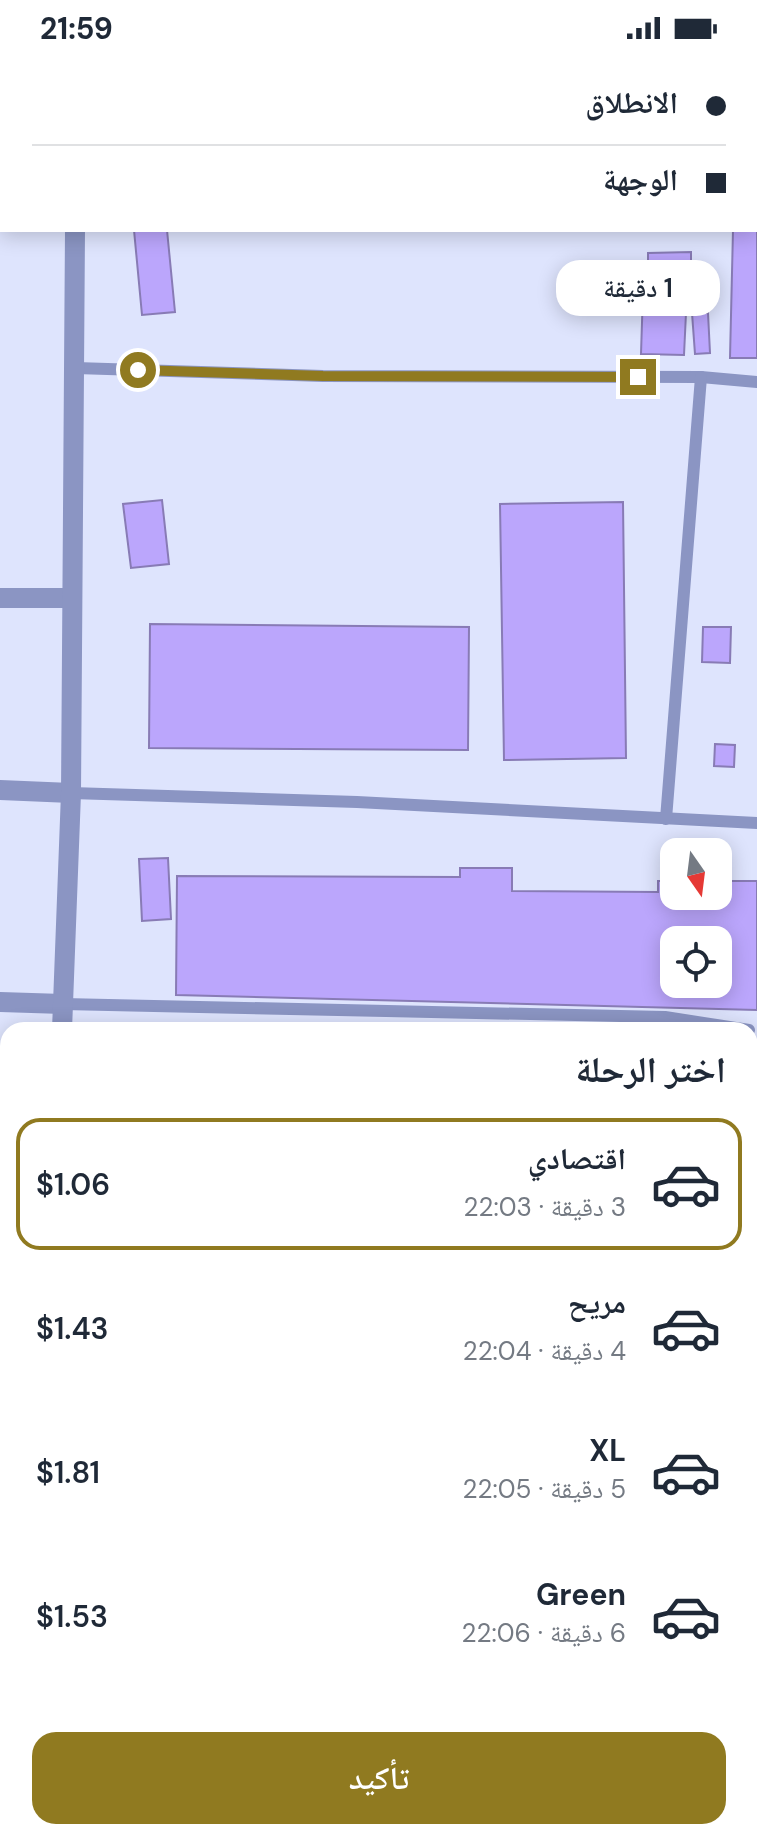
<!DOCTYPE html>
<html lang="ar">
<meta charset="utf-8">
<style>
:root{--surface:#fff;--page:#f6f6f7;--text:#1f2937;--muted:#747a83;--line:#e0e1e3;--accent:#907a20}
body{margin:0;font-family:"DM Sans","Noto Naskh Arabic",sans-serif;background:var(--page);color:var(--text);direction:rtl;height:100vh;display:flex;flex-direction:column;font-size:30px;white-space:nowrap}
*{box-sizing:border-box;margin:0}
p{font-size:26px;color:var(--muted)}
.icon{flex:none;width:44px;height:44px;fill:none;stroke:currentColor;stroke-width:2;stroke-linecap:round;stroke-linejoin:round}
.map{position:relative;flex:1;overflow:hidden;direction:ltr}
.details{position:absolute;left:0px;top:966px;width:758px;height:818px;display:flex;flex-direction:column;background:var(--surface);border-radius:24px 24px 0 0;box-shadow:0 4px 20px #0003;direction:rtl}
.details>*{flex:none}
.banner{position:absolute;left:0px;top:0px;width:758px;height:176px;box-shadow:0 4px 20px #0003;direction:rtl;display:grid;align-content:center;height:176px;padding:0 32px;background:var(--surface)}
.needle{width:52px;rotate:166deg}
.controls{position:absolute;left:660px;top:782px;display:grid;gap:16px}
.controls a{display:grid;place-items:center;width:72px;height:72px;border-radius:16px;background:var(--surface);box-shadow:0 4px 20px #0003;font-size:40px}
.end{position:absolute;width:36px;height:36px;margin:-18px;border:10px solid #907a20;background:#fff;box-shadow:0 0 0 4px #fff}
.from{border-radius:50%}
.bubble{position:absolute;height:56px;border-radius:24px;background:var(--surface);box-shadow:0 4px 20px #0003;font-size:26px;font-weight:600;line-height:56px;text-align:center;direction:rtl}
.banner b{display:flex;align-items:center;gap:28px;height:76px;font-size:30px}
.banner b+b{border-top:2px solid var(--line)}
.banner i{width:20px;height:20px;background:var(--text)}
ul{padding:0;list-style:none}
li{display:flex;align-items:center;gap:24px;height:132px;margin:0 16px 12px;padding:0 16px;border:4px solid transparent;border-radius:24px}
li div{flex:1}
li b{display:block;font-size:30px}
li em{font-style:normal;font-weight:600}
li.on{border-color:var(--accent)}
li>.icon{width:72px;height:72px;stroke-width:1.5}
h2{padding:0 32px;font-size:36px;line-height:96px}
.button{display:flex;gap:16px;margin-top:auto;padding:16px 32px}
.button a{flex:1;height:92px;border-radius:24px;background:var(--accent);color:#fff;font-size:32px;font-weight:600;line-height:92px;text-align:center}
.status{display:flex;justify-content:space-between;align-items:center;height:56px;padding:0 40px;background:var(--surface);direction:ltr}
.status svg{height:22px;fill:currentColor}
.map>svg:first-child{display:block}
.building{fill:#bba6fc;stroke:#887bb5;stroke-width:2;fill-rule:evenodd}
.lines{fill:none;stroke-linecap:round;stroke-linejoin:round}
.lane{stroke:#8b95c3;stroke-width:12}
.street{stroke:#8b95c3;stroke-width:20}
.route{stroke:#907a20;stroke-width:10}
</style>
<div class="status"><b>21:59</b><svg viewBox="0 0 49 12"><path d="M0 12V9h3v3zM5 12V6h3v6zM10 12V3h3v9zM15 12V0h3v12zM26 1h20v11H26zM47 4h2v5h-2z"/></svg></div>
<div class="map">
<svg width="757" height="1783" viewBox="0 0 757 1783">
<rect width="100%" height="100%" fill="#dee4fd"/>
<!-- building -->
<g class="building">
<polygon points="137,0 183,0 137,2"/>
<rect x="420" y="0" width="65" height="2"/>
<polygon points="757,66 757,302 730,302 733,174 756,174"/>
<polygon points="134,174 167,174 175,256 142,259"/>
<polygon points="691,196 691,233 648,234 648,197"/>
<polygon points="643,235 687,236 684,299 641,298"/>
<polygon points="692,257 708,257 710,297 695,298"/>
<polygon points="162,444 169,508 131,512 123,448"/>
<polygon points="623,446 626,702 504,704 500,448"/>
<polygon points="150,568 469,571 468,694 149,692"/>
<polygon points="703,571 731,571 730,607 702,606"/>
<polygon points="715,688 735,689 734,711 714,710"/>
<polygon points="168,802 171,863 142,865 139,803"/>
<path d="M460 812H512V835L658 836V825H674V840H718V825H757V954L176 939 177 820 460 821ZM674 884H718V928H674Z"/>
<polygon points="750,1040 757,1041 757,1144 750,1143"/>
</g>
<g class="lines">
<!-- lane -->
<g class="lane">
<polyline points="76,312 323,320 701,321 757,326"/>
<polyline points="71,737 357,746 757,767"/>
<polyline points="666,763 701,321"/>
<polyline points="63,948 665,961 749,974"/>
<polyline points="750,1171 757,1171"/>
<polyline points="750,1471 757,1407"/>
</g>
<!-- street -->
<g class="street">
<polyline points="73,0 73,2"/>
<polyline points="0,542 71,542"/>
<polyline points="0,734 71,737"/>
<polyline points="0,946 63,948"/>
<polyline points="62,974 71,737 75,174"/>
<polyline points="0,1116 8,1116"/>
<polyline points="0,1609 8,1609"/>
<polyline points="0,1697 0,1783"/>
<polyline points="750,1717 757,1718"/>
<polyline points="77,1776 77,1783"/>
</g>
</g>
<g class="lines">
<!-- route -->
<polyline class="route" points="138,314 323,320 638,321"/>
</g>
</svg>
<div class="controls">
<a><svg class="needle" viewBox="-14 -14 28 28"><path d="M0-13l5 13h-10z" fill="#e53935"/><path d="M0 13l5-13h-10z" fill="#747a83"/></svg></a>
<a><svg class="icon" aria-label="locate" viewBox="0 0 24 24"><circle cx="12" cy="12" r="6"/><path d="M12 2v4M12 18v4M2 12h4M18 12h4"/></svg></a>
</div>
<i class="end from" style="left:138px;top:314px"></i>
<i class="end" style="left:638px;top:321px"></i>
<div class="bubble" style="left:556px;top:204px;width:164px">1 دقيقة</div>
<div class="banner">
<b><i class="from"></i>الانطلاق</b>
<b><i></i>الوجهة</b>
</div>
<section class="details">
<h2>اختر الرحلة</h2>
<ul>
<li class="on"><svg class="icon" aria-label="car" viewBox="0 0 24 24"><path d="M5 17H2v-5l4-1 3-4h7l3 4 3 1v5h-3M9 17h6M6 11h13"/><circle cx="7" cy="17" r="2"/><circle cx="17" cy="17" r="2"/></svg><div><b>اقتصادي</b><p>3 دقيقة · 22:03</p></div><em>$1.06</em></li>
<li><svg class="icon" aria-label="car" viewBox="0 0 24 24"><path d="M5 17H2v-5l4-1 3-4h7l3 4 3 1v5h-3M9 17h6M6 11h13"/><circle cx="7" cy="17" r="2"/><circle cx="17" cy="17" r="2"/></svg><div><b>مريح</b><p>4 دقيقة · 22:04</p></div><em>$1.43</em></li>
<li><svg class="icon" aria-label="car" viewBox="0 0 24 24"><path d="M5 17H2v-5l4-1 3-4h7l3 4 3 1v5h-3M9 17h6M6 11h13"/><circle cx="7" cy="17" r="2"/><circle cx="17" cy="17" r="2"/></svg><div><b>XL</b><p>5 دقيقة · 22:05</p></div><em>$1.81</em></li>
<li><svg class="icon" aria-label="car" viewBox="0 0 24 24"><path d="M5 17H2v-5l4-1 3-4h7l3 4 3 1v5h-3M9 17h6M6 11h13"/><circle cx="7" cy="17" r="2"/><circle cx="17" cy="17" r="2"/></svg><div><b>Green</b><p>6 دقيقة · 22:06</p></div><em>$1.53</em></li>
</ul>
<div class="button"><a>تأكيد</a></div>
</section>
</div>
